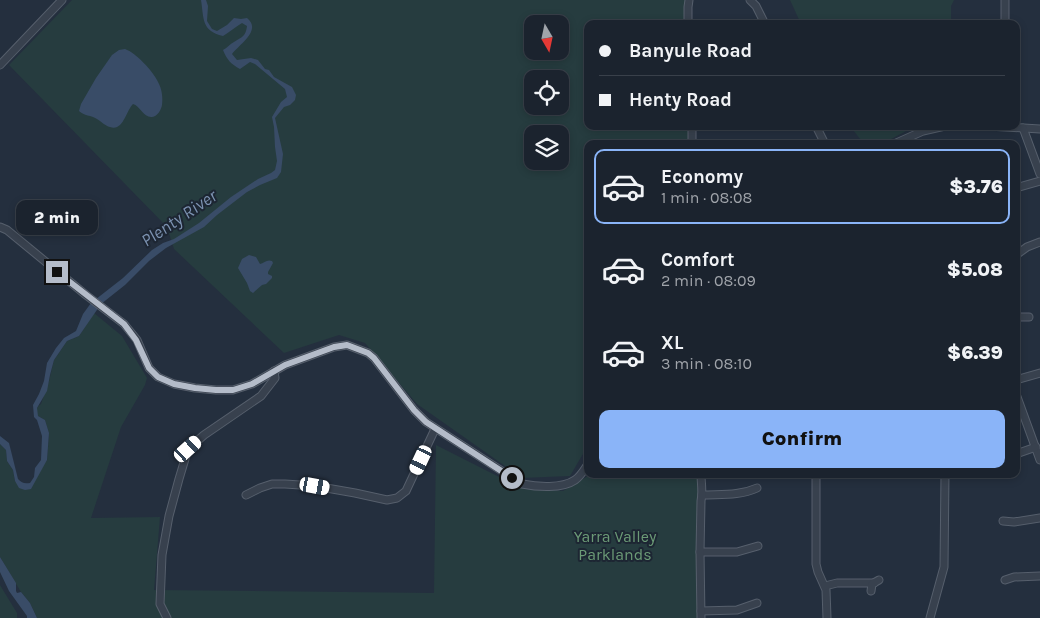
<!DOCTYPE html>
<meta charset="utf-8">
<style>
:root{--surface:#1b232e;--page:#242b36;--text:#f1f3f6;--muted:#a0a4aa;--line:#39404a;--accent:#8ab4f8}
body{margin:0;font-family:Karla,sans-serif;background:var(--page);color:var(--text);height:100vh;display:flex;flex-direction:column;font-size:19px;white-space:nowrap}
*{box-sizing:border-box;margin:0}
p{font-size:16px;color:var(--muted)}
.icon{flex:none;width:28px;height:28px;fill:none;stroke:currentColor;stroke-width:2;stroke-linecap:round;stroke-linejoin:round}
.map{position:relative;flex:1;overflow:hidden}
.drawer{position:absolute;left:584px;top:140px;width:436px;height:338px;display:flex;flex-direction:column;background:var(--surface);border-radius:10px;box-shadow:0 2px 8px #0003,0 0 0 1px var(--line)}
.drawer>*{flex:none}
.top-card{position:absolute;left:584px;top:20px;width:436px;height:110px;border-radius:10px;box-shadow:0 2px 8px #0003,0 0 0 1px var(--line);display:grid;align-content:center;height:110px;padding:0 15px;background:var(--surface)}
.needle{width:32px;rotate:171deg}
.buttons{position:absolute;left:524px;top:15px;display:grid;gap:10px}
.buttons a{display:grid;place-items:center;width:45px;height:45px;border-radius:10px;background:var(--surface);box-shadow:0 2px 8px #0003,0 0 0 1px var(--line);font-size:25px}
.end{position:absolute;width:22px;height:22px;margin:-11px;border:6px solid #b4bcc9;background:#111;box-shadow:0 0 0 2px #111}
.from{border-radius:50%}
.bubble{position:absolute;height:35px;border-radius:10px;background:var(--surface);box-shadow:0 2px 8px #0003,0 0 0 1px var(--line);font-size:16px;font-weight:800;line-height:35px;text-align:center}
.car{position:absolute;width:15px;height:30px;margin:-15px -8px;border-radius:6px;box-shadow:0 0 4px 1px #0007;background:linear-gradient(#fff 24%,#345 0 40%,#fff 0 76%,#345 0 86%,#fff 0)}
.top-card b{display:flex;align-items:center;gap:18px;height:48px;font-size:19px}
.top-card b+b{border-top:1px solid var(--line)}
.top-card i{width:12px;height:12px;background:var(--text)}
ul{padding:9px 0 0;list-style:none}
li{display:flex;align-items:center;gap:15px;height:75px;margin:0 10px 8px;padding:0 5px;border:2px solid transparent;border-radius:10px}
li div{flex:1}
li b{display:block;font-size:19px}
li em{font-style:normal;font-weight:800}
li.current{border-color:var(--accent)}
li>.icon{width:45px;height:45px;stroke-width:1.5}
.primary-button{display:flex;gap:10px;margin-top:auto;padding:10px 15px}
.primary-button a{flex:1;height:58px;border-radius:10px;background:var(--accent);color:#111;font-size:20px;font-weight:800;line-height:58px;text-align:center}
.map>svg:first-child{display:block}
.green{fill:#263c3f;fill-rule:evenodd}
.water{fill:#394c67}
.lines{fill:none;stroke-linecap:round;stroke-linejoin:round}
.minor-casing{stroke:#565f6c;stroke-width:9}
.minor{stroke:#38414e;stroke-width:7}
.route{stroke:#b4bcc9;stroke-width:6}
.labels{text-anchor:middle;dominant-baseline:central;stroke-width:4;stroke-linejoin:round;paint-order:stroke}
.park-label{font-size:16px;fill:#6b9a76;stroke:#1d2633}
.water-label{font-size:18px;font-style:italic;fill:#7c92b1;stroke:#1d2633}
</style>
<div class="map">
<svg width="1040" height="618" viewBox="0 0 1040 618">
<rect width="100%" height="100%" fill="#242f3e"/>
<!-- green -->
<g class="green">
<path d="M72 0H686L687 24H588V126H689V144H588L587 447 570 476 522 478 417 404 365 343 339 335 284 353 174 249 167 227 9 65ZM532 24H560V51H532ZM532 79H560V106H532ZM532 134H560V161H532Z"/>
<polygon points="790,0 954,0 951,6 951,19 975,19 975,24 801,24"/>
<polygon points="850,126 919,126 906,131 882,144 864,144"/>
<path d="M94 313 122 336 147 378 145 385 121 427 91 518 160 517 154 590 434 593 436 445 519 487 563 491 591 474H698V618H37L30 603 21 592 0 557V444L6 450 7 461 13 470 15 481 25 490 41 469 47 460 49 434 45 420 38 416C36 410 36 407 41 404L49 381 54 360 67 341 79 336Z"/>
<polygon points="0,585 17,613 17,618 0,618"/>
</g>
<!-- water -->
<g class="water">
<path d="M201 0H206L208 6 207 21 212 29 217 31 227 25 234 18 241 19 247 18C262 30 240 44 232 54L237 60 251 58 258 60 265 69 269 70 274 77 292 87 296 95 295 100 290 105 284 107 275 118 283 154 281 172 277 178 260 185 247 192 217 215 204 227 166 248 149 261 125 285 101 304 79 336 67 341 54 360 50 375 47 391 37 408 38 416 45 420 49 433 47 460 31 489 25 490 19 488 15 481 13 470 7 461 6 450 0 444V436L9 443 18 479C22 483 24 484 30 483L34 477 35 468 41 460 42 436 37 420 34 417 33 405 39 394 44 381 47 363 56 348 64 338 76 331 83 314 91 303 123 278 152 250 163 243 174 239 199 223 231 197 258 179 271 173 275 170 277 161 275 147 274 127 272 117 281 102 287 97 285 89 255 64 250 62 240 69C231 64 227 60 223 50 227 48 230 44 234 42 242 37 246 36 247 26L242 23C235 27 230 32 223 36 201 31 204 18 201 0Z"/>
<path d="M125 49C136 53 153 71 158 82 162 89 163 98 162 105 161 110 158 116 152 117 144 118 140 106 133 104 126 111 123 132 110 127 105 126 101 121 97 119 91 115 84 116 79 111L81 104 96 78 112 55 119 50Z"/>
<path d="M249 255 256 257 260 264C264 263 267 259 272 261L273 263 268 272V274L272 276V278L266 284 262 285 253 293 250 291 247 283 238 268 242 259Z"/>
<polygon points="0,557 16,583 16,591 17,593 21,592 30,603 37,618 27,618 27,616 9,591 0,572"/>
</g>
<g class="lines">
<!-- minor casing -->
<g class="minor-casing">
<g id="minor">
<polyline points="750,0 756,6 765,24"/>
<polyline points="1005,0 1005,24"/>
<polyline points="688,24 688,7 689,0"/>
<polyline points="0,65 62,0"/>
<polyline points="692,126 692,144"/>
<polyline points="816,126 825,144"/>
<polyline points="988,126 1040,129"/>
<polyline points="1023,128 1040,174"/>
<polyline points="894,144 923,131 945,126"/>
<polyline points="1016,188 1040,181"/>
<path d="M0 227 7 230 86 295 124 324 137 340 149 368 158 377 174 384 195 388 216 390H233L252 384 285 365 334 347 347 345 368 353 374 358 414 410 426 422 522 484C537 487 562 489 575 480 581 476 584 470 588 464"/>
<polyline points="1016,255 1027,247 1040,242"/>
<polyline points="1016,317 1029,317"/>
<polyline points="1016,380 1040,373"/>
<polyline points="1016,394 1040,460"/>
<polyline points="1016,454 1036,447"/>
<polyline points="816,474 816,564 818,572 826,590 827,618"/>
<polyline points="246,495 260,488 272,484 285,484 315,486 355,493 387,500 397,498 406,491 435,429"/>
<path d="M702 495C722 494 739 496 757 488"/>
<polyline points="1003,521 1014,522 1040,518"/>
<polyline points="700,552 737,552 758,546"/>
<polyline points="1005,580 1014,577 1040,576"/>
<polyline points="825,586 837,583 874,583"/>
<polyline points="871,591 872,584 879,580"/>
<polyline points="701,611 737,610 757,603"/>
<polyline points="167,618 160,604 162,555 169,516 179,479 188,449 204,435 261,396 275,378 274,371"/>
<path d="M701 618 700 552 701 501C703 492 701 483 701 474"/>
<polyline points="930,618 944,567 945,474"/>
</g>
</g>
<!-- minor -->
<use href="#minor" class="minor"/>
</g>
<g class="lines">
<!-- route -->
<polyline class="route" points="57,272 124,324 136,340 149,368 158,377 174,384 195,388 216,390 233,390 252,384 285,365 334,347 347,345 368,353 374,358 414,410 426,422 512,478"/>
</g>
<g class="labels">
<!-- park labels -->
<g class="park-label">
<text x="615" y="536">Yarra Valley<tspan x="615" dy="18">Parklands</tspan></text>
</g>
<!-- water labels -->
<g class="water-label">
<text transform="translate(179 218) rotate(-34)">Plenty River</text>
</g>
</g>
</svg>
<div class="buttons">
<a><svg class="needle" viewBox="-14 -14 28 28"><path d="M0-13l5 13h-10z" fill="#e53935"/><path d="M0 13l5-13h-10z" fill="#a0a4aa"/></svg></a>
<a><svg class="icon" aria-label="locate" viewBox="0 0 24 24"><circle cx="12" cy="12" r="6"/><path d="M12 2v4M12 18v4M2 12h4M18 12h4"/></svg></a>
<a><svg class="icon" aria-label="layers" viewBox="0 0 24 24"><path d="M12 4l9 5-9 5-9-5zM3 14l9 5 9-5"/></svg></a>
</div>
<i class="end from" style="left:512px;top:478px"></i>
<i class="end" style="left:57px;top:272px"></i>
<div class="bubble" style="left:16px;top:200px;width:82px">2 min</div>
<i class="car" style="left:188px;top:449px;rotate:48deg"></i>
<i class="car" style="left:421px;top:460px;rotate:205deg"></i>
<i class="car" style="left:315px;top:486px;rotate:100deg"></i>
<div class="top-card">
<b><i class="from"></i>Banyule Road</b>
<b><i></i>Henty Road</b>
</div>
<section class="drawer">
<ul>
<li class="current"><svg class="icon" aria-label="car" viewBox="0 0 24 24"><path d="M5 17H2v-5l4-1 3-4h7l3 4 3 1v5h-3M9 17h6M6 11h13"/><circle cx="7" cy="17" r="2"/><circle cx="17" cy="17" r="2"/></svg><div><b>Economy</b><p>1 min · 08:08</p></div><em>$3.76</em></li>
<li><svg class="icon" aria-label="car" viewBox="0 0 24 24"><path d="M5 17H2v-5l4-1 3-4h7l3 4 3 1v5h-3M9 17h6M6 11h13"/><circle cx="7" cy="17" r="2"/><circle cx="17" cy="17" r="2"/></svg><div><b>Comfort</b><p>2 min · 08:09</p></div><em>$5.08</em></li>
<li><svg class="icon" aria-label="car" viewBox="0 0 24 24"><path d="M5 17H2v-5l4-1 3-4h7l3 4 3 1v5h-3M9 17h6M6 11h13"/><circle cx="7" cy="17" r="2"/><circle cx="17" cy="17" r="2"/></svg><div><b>XL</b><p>3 min · 08:10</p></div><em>$6.39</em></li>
</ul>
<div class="primary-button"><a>Confirm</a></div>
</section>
</div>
